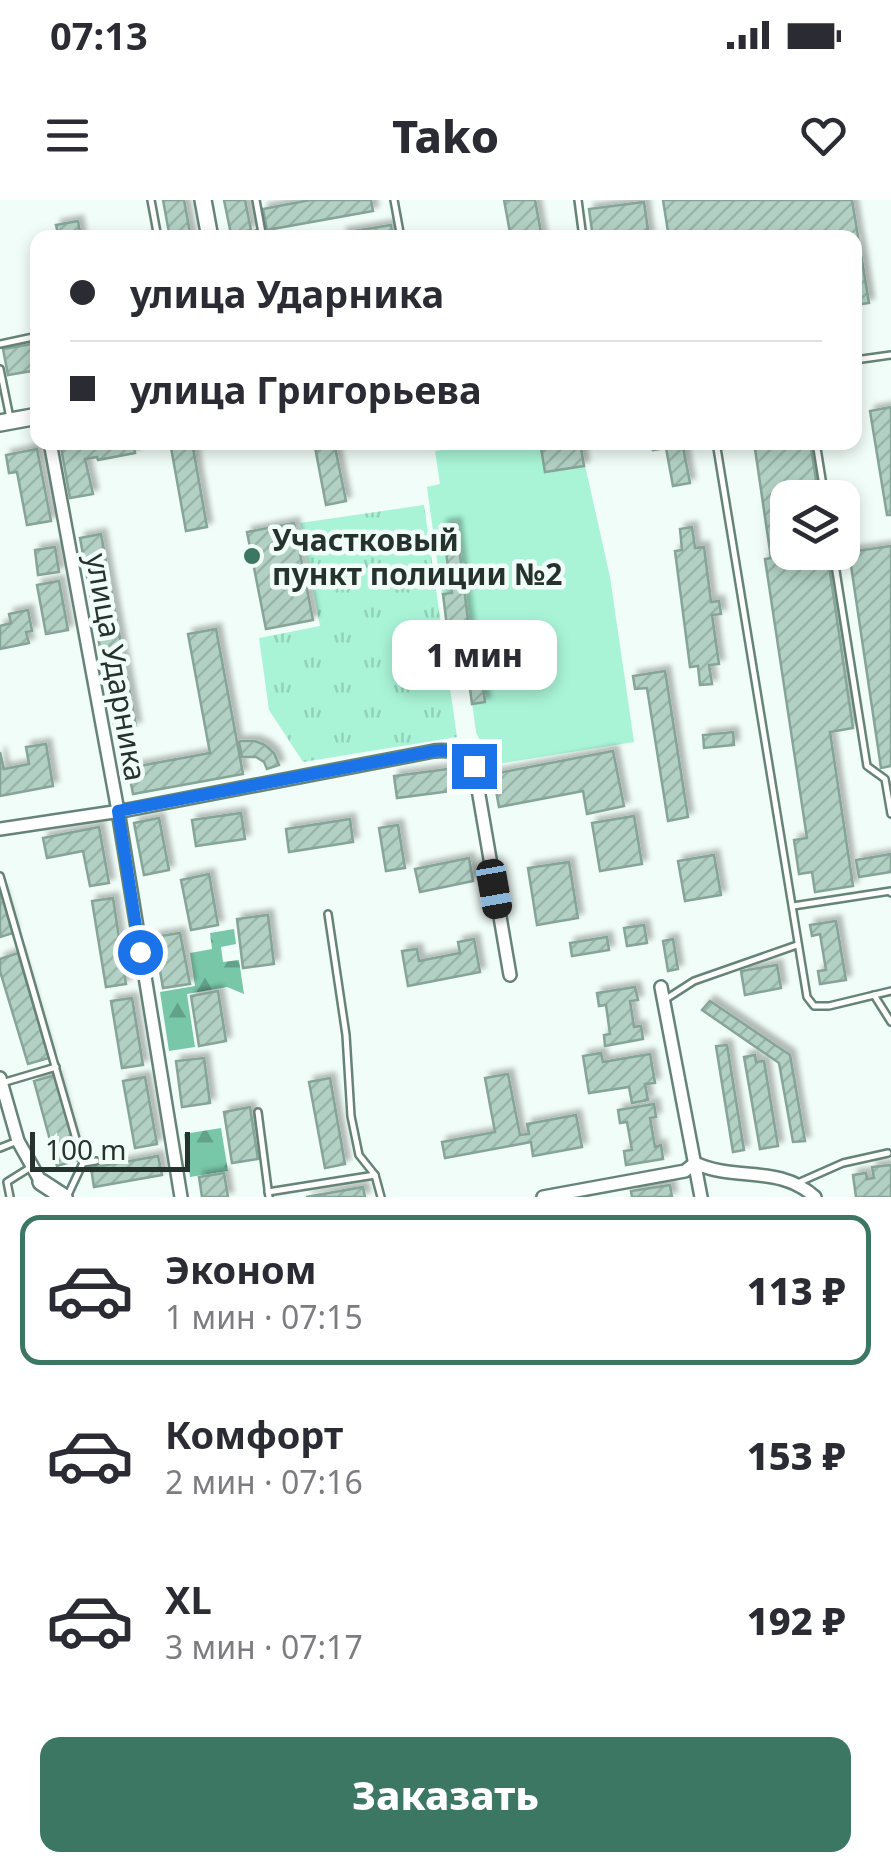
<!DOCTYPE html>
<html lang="ru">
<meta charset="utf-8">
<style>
:root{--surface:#fff;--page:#f7f7f7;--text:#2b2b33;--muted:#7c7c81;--line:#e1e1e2;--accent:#3b7762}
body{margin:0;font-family:"Noto Sans",sans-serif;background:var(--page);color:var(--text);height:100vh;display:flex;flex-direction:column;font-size:38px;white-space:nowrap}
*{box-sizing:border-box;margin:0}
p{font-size:32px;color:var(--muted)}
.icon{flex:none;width:55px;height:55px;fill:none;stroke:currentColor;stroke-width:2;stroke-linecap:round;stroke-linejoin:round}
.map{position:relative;height:997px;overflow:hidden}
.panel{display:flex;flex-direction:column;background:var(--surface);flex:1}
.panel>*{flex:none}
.guide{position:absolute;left:30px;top:30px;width:832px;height:220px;border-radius:20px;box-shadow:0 5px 15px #0003;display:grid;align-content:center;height:220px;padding:0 40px;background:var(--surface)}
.fabs{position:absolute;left:770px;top:280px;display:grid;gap:20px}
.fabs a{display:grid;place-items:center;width:90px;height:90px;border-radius:20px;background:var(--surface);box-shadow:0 5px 15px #0003;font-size:50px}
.scale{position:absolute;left:30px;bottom:25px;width:160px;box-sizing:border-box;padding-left:10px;border:5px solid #26322d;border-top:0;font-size:28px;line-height:35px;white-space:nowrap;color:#26322d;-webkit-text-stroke:8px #f1fdf8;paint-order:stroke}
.end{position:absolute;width:45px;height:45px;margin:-22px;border:12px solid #1a73e8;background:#fff;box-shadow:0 0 0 5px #fff}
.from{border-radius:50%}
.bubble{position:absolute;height:70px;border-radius:20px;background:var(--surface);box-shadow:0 5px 15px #0003;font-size:32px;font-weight:800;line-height:70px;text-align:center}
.car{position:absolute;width:30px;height:60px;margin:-30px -15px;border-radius:12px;box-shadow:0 0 8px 2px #0007;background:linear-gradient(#222 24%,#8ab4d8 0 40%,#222 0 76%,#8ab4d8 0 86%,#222 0)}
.guide b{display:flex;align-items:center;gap:35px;height:95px;font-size:38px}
.guide b+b{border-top:2px solid var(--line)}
.guide i{width:25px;height:25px;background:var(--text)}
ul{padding:18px 0 0;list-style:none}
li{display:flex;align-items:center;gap:30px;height:150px;margin:0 20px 15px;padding:0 20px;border:5px solid transparent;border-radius:20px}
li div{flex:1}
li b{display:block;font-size:38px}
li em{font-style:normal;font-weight:800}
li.selected{border-color:var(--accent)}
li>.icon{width:90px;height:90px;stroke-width:1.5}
.button{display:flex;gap:20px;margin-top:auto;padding:20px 40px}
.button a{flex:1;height:115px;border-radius:20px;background:var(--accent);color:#fff;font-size:40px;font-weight:800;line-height:115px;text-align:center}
.status{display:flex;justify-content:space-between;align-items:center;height:70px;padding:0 50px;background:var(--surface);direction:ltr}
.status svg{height:28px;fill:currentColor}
header{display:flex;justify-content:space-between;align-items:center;height:130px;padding:0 40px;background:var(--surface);font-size:45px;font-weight:800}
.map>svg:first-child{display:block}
.grass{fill:url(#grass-tufts)}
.forest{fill:url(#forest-firs)}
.pitch{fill:#a9f4d7}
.building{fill:url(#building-hatch);stroke:#86a497;stroke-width:2.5;filter:url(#shadow)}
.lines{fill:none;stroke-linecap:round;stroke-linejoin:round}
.lane-casing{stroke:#668377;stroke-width:10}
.street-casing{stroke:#668377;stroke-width:16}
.secondary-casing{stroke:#668377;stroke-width:20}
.lane{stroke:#fff;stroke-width:5}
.street{stroke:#fff;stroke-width:11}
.secondary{stroke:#fff;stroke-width:15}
.route{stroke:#1a73e8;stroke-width:12}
.poi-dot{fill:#3b7762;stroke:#f1fdf8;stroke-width:4}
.labels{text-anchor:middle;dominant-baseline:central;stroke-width:9;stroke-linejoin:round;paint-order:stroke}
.poi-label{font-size:30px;font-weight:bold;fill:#26322d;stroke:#f1fdf8;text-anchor:start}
.street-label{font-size:30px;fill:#26322d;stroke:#f1fdf8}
</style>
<div class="status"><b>07:13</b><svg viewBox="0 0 49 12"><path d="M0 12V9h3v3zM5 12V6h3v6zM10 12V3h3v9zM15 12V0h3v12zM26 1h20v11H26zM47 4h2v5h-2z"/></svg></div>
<header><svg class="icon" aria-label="menu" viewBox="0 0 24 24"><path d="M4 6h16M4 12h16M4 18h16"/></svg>Tako<svg class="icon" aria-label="heart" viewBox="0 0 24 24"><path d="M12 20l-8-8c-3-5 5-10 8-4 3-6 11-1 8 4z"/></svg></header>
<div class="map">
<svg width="891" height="997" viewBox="0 0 891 997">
<defs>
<pattern id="grass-tufts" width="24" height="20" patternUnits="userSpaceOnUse" patternTransform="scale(2.5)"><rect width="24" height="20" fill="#a9f4d7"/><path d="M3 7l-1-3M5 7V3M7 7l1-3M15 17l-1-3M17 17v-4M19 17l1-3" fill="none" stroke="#91d2b9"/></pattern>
<pattern id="forest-firs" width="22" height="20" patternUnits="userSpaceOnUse" patternTransform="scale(2.5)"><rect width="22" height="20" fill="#79c7a9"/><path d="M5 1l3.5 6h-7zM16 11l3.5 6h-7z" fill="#63a28a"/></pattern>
<pattern id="building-hatch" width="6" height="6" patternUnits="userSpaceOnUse" patternTransform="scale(2.5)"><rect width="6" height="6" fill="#b2d1c4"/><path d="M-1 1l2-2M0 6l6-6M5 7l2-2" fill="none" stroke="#99b4a9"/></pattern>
<filter id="shadow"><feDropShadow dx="5" dy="-5" stdDeviation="2.5" flood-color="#0004"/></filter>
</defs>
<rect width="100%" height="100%" fill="#f1fdf8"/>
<!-- grass -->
<polygon class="grass" points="424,305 457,537 303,562 269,510 259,438 320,426 300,323"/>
<!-- forest -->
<g class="forest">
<polygon points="234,729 236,744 221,747 223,762 239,760 244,794 227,787 187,794 195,847 169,851 160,792 195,786 190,753 212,749 210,733"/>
<polygon points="221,928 228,971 190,977 184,934"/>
</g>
<!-- pitch -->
<polygon class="pitch" points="450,243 580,243 610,377 634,542 491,565 476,532 468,474 453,475 427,287 440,284 435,251 450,249"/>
<!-- building -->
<g class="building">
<polygon points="163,0 184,0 191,38 170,38"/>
<polygon points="224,0 245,0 251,30 231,34"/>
<polygon points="310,0 371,0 373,11 267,30 263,9"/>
<polygon points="504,0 535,0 542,38 511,38"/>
<polygon points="663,0 852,0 869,103 855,105 855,38 669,38"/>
<polygon points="644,2 649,37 593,38 589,9"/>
<polygon points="78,21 81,38 59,38 56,25"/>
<polygon points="391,25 393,38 343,38 342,33"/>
<polygon points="38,143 38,170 8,175 3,149"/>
<polygon points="891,207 891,315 887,315 870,211"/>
<polygon points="60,242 133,242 135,253 98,260 97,257 85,259 93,294 70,298"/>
<polygon points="170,242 192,242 207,327 186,331"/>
<polygon points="314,242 334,242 346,301 326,305"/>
<polygon points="540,242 580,242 584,266 545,272"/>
<polygon points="652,242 695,242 695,245 683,247 690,283 673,286 666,248 653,250"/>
<polygon points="754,242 810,242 819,298 788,298 788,352 827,352 853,528 830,532 853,686 815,692 812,672 799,674 794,640 807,638 765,359 771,358"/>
<polygon points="37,249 51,321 27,325 17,272 9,273 6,255"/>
<polygon points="294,323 313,420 266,429 247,332"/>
<polygon points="456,323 474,469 480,468 485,502 472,504 468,473 453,475 443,394 452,393 442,325"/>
<polygon points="692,327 695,348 704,347 711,402 719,401 721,414 712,415 719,464 709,465 712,484 700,485 698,466 690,467 675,351 682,350 680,329"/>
<polygon points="101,334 136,526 115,530 80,338"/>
<polygon points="891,346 891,566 881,568 849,352"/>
<polygon points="55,347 59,372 38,375 35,350"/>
<polygon points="59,381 68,430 46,434 37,385"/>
<polygon points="28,410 32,431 26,432 29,443 0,449 0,426 11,423 9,414"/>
<polygon points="216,429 243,574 133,594 128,568 210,553 188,434"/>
<polygon points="665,471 688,617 668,621 647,488 635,489 633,476"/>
<polygon points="733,532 734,545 704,548 703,535"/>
<polygon points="241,541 255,541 265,545 274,553 279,565 267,569 264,562 256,557 242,557 239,542"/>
<polygon points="46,544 53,586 0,596 0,552 4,569 29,564 26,547"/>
<polygon points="613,551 624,606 587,614 583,591 499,607 493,574"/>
<polygon points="456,568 459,590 397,598 394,576"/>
<polygon points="241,613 245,639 196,646 192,620"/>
<polygon points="634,616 642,664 600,671 592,623"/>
<polygon points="159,618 169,670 144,675 134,623"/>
<polygon points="350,619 353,642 289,652 286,629"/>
<polygon points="398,625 405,668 386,671 379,628"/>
<polygon points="99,627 109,683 90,686 83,651 47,658 43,638"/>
<polygon points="891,654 891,672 859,677 856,660"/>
<polygon points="714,655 721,695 685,701 678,661"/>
<polygon points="469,658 473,681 420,692 415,669"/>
<polygon points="569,662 578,718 537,725 528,668"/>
<polygon points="209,674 218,725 191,730 181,680"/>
<polygon points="0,689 13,733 0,737"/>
<polygon points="113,698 126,784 106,787 92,701"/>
<polygon points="268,715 274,764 243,768 237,719"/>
<polygon points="836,721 846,780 820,784 818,771 826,770 820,734 812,736 810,725"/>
<polygon points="644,725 647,743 627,746 624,728"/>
<polygon points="180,733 190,784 163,788 154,737"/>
<polygon points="607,737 609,750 572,756 570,743"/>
<polygon points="474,739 480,772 408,786 402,751 417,749 419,761 460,753 458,742"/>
<polygon points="673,739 678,769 668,771 663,741"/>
<polygon points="18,753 49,858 28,864 0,771 0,759"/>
<polygon points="777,765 781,788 745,795 741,771"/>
<polygon points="635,787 638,800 630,801 634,827 641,826 643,839 605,846 604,835 610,834 606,805 599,806 597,793"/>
<polygon points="218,791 226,841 199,846 191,796"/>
<polygon points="132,798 143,865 122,868 111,801"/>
<polygon points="710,801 790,855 805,941 793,942 779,863 702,810"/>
<polygon points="727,845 744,950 733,952 716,846"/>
<polygon points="601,853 603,862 650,854 655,883 645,884 648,900 632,903 629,887 589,893 583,856"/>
<polygon points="755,855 756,862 764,861 778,946 760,949 744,857"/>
<polygon points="204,858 210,903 182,907 176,861"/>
<polygon points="508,874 520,935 529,934 527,924 576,915 582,947 533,956 531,942 445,958 442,942 495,932 485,878"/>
<polygon points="55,875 78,960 57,966 34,881"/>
<polygon points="145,877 157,944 135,948 123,881"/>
<polygon points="330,878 345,964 325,968 309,882"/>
<polygon points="654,904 656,917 650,918 655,947 661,945 663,959 626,965 624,951 632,950 627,922 620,923 618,910"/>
<polygon points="250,907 258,959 232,963 224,912"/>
<polygon points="158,956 162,975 94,987 91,968"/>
<polygon points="891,965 891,997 856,997 853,975 866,973 867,979 874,978 872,967"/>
<polygon points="224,973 228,997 202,997 199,977"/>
<polygon points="670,985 672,997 632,997 631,991"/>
<polygon points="363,987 365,997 306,997"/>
</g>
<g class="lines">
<!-- lane casing -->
<g class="lane-casing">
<g id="lane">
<polyline points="151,0 158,38"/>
<polyline points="394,0 401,38"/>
<polyline points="578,0 583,38"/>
<polyline points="238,38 262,33 256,0"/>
<polyline points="0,144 38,136"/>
<polyline points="855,160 891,155"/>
<polyline points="0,169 10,218"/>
<polyline points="716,242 807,797 814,806 829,806 891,791"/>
<polyline points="816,242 825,298"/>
<polyline points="833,352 867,566 885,579 891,614"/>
<polyline points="0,676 83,963 67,997"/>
<polyline points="793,706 891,691 891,693"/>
<polyline points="328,714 346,835 351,916 359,955 375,975"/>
<polyline points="874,795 891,822"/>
<polyline points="666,799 694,781 797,745"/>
<polyline points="2,883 56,867"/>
<polyline points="258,912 269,997"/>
<polyline points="0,948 15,942"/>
<polyline points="83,963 96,961"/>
<polyline points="800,982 843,963 888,953"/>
<polyline points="268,992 375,975 381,997"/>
<polyline points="10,997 7,982 31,967"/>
</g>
</g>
<!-- street casing -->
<g class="street-casing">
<g id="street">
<polyline points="50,242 118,611 181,997"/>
<path d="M0 629 127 610 434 551C450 549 463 552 474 566L510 775"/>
<polyline points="661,787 701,997"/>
<polyline points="0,878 18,941 41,982"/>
<path d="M543 997 685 971 695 963C736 982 778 964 815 997"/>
</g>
</g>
<!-- secondary casing -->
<g class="secondary-casing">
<g id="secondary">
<polyline points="203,0 210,38"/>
<polyline points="0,223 38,216"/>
<polyline points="41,982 64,997"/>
</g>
</g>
<!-- lane -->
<use href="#lane" class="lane"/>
<!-- street -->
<use href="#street" class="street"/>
<!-- secondary -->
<use href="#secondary" class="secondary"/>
</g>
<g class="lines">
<!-- route -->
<path class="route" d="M140 752 118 611 434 551C450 549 463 552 474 566"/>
</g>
<!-- markers -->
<circle class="poi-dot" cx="252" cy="356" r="10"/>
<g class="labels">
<!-- poi labels -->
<g class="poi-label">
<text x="272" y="339">Участковый<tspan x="272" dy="34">пункт полиции №2</tspan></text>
</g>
<!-- street labels -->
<g class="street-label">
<text transform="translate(117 467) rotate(80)">улица Ударника</text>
</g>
</g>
</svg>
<div class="fabs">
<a><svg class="icon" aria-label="layers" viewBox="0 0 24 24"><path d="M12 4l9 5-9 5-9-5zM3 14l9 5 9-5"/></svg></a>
</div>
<div class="scale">100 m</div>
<i class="end from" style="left:140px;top:752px"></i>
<i class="end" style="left:474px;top:566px"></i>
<div class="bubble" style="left:392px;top:420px;width:165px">1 мин</div>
<i class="car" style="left:494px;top:689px;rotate:170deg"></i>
<div class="guide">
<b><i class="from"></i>улица Ударника</b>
<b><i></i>улица Григорьева</b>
</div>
</div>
<section class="panel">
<ul>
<li class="selected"><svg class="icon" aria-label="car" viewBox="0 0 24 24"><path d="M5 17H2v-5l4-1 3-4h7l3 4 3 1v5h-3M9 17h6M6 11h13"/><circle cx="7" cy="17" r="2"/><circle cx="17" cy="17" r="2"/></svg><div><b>Эконом</b><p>1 мин · 07:15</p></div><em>113 ₽</em></li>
<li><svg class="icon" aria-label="car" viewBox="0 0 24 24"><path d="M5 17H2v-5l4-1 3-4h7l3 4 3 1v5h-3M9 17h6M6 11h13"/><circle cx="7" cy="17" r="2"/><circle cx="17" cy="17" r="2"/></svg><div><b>Комфорт</b><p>2 мин · 07:16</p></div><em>153 ₽</em></li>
<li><svg class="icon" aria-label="car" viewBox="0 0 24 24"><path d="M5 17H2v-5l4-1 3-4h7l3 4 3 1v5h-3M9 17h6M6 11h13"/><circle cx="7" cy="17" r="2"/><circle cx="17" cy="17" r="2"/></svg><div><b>XL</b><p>3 мин · 07:17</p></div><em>192 ₽</em></li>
</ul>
<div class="button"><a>Заказать</a></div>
</section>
